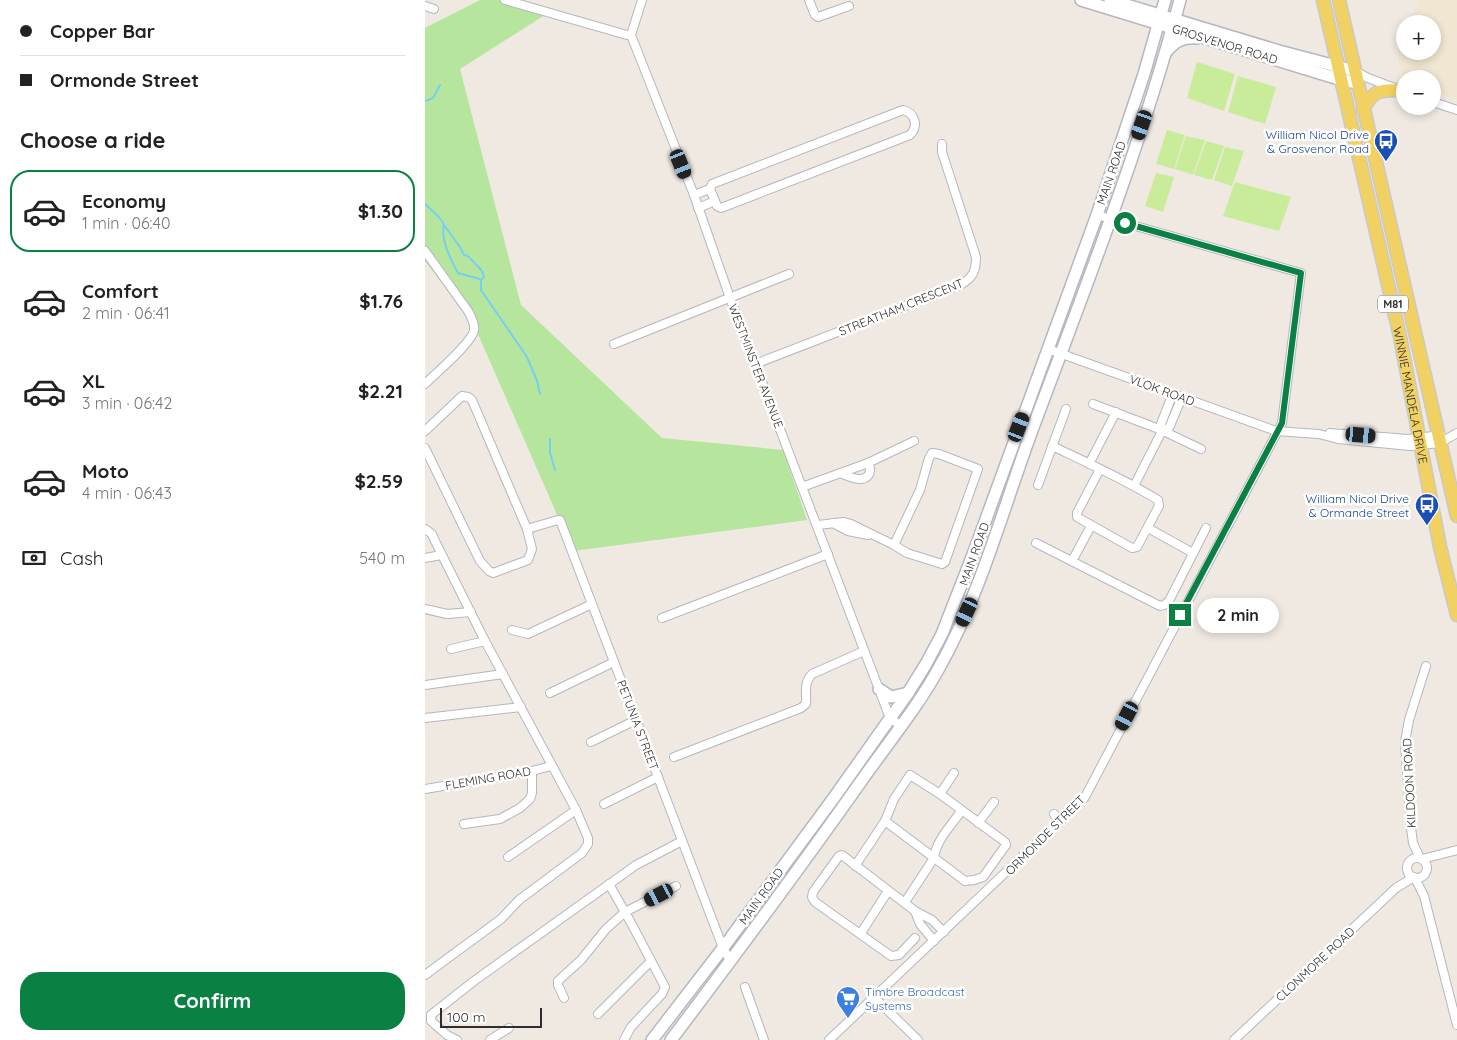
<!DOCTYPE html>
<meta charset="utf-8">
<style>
:root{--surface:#fff;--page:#f6f6f6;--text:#222;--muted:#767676;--line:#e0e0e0;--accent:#0b8043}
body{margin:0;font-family:Quicksand,sans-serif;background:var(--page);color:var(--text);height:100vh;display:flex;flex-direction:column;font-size:19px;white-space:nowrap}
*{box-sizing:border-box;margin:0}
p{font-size:16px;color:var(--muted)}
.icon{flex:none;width:28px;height:28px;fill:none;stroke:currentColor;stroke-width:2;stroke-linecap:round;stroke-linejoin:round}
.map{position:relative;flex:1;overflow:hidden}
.panel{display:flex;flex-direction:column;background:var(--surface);width:425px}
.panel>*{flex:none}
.top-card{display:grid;align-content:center;height:110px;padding:0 20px;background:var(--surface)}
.fabs{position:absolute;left:971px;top:15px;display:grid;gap:10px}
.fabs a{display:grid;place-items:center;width:45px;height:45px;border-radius:50%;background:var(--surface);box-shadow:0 2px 8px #0003;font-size:25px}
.scale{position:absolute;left:15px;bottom:12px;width:102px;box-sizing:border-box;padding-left:5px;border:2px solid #2e2e2e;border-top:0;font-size:14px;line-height:18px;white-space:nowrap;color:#2e2e2e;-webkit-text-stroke:4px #fff;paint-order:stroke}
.end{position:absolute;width:22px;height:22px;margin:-11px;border:6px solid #0b8043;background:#fff;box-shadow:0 0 0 2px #fff}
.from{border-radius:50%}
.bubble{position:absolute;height:35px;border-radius:18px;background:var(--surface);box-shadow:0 2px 8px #0003;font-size:16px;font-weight:800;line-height:35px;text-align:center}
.car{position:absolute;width:15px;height:30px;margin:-15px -8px;border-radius:6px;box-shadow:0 0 4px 1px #0007;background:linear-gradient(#222 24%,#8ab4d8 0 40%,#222 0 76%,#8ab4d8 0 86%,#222 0)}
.top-card b{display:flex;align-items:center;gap:18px;height:48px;font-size:19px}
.top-card b+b{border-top:1px solid var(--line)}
.top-card i{width:12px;height:12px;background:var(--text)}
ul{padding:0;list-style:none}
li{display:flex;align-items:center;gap:15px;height:82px;margin:0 10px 8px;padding:0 10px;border:2px solid transparent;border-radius:20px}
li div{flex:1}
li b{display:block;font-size:19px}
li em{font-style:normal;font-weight:800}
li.current{border-color:var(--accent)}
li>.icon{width:45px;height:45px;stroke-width:1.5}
h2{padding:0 20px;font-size:22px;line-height:60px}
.pay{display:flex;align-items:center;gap:12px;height:55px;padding:0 20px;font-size:19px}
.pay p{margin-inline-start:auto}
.action{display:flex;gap:10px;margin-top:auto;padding:10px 20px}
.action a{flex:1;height:58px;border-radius:20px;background:var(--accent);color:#fff;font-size:20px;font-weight:800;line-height:58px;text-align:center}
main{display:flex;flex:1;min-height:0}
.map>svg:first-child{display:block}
.education{fill:#f0e6d1}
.green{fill:#b6e59e}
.pitch{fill:#c9ec9a}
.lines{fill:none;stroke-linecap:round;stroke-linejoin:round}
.stream{stroke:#75cff0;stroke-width:2}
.street-casing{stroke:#b4b7c1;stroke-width:10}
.secondary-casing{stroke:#b4b7c1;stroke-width:14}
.primary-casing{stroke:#c9c9c9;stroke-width:15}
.street{stroke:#fff;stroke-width:8}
.secondary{stroke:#fff;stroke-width:11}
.primary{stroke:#f2d163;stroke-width:12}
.route{stroke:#0b8043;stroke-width:6}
.labels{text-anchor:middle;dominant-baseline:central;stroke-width:5;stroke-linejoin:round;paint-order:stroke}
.shield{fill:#fff;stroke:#6d6d6d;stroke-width:1}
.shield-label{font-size:11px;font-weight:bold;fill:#2e2e2e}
.street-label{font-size:12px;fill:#2e2e2e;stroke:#fff}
.transit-label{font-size:12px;fill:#164399;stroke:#fff;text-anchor:end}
.shop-label{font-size:12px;fill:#366cbe;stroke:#fff;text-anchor:start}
</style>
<main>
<section class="panel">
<div class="top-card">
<b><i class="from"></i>Copper Bar</b>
<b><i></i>Ormonde Street</b>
</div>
<h2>Choose a ride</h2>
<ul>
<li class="current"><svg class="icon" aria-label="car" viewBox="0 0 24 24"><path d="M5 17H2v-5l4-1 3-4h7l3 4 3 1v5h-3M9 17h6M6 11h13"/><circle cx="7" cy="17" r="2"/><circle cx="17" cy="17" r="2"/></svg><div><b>Economy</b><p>1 min · 06:40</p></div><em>$1.30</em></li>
<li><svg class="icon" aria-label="car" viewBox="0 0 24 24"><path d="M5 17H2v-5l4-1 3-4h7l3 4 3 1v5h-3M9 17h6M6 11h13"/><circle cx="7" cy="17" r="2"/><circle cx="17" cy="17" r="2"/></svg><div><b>Comfort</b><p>2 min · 06:41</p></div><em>$1.76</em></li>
<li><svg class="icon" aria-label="car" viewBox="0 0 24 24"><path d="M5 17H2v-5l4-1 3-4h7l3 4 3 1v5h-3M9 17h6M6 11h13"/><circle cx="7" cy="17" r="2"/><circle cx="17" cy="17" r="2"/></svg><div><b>XL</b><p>3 min · 06:42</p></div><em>$2.21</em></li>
<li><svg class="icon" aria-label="car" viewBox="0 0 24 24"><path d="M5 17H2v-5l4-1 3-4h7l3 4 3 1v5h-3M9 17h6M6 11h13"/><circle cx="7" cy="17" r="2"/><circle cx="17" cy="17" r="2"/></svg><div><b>Moto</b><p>4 min · 06:43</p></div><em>$2.59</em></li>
</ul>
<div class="pay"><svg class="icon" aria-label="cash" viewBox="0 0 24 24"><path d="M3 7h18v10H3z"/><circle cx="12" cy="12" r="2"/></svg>Cash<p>540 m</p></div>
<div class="action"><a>Confirm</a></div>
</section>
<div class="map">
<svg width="1032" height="1040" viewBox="0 0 1032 1040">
<rect width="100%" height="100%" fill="#efe9e1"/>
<!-- education -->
<polygon class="education" points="994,0 1032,0 1032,100 1008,91 1008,79 977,79 973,54 980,36 980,51 1008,51 1008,24 985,24"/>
<!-- green -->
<polygon class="green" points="55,0 78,0 123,13 35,69 96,305 237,438 358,450 382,520 148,551 49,325 0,261 0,28"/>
<!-- pitch -->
<g class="pitch">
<polygon points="772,62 810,74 799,111 762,98"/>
<polygon points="813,76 851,87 840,124 803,112"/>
<polygon points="742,130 760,135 749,169 731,164"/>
<polygon points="761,136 780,140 768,175 750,169"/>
<polygon points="781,141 799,146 787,180 769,175"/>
<polygon points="800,147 819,151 807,186 789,180"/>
<polygon points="731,173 749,177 738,212 720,206"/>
<polygon points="810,182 866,197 854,231 798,216"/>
</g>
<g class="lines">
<!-- stream -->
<g class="stream">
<polyline points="0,101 8,98 15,85"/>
<path d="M0 204 13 216 19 224C15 239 26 260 33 273 41 276 48 276 56 280V290L102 357 112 381 115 394"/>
<path d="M19 225 35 247 39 255 43 256C49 264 57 267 59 277L56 280"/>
<polyline points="125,439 125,453 130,470"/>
</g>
<!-- street casing -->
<g class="street-casing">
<g id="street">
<polyline points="80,0 202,35 206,35"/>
<polyline points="217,0 206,35 269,195 305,298 460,705 465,718 476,726"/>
<polyline points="384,0 390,15 393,17 424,6"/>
<polyline points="0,6 9,9"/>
<polyline points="930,71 943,78 980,92"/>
<polyline points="1008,102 1032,110"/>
<path d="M269 195 285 189 287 184 478 110C490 113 494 126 485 135L296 208 292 206 285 189"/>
<polyline points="273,208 290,201"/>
<path d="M0 251 43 311C46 317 50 323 49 330 47 343 11 373 0 384"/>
<polyline points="189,344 364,274"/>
<polyline points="623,349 851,431 894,434 913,439 985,446 1015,443 1032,433"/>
<path d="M330 364 537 284C548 277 551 271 551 257L517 152V144"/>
<polyline points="668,404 734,429 776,449"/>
<polyline points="0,431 37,396 43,397 47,400 102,529 107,549 103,560 68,573 64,571 55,561 0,448"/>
<polyline points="737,431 736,424 748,393"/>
<polyline points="905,433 983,439 1016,435"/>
<path d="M627 446C663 463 699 479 733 500L734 506 712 547 707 548 652 517V513L675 469"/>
<polyline points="664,464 691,412"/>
<path d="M415 473C421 475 430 480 436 479 445 478 447 470 443 463"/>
<polyline points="613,485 641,409"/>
<polyline points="709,486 737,431 744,428 757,397"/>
<polyline points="377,487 443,463 489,441"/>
<polyline points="408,523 423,531 443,535"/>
<polyline points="393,525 419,522 426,524 469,545 482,553 517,564 520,562 553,469 514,454 507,453 504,458 495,490 469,545"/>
<polyline points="723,528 768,553"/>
<polyline points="0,529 7,534 10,541 60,641 151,810 163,838 163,844 157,853 94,900 76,919 0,975"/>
<polyline points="102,529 133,520 135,520 298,948 306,962"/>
<polyline points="611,543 735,606 739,605 744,601 781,528"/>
<polyline points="0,558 16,555"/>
<polyline points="647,561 666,526"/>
<polyline points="0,609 22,614 46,612"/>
<polyline points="237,618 403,554"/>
<polyline points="87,630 103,634 167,604"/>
<polyline points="26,649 60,641"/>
<polyline points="0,685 78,674"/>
<polyline points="125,693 189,662"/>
<polyline points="0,718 96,707"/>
<polyline points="166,742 211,720"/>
<path d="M249 757 376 708 381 704C382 692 378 684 387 674L439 651"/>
<polyline points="0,789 107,771 126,766"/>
<polyline points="515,794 529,773"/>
<polyline points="179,804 233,777"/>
<polyline points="629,814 635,822"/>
<polyline points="553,823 569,802"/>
<polyline points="39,824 75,819 95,808 105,799 107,793 107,771"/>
<polyline points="83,857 151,810"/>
<circle cx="992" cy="868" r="10"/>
<polyline points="995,858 988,843 986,828 980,742 984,720 1001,666"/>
<polyline points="997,859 1032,850"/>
<polyline points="430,866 460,821 469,799 485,775 515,794 580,842 581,845 558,877 549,880 540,881 460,821"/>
<polyline points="990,878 999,896 1032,1025"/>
<polyline points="184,884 205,921 240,987 237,994 206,1027 199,1040"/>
<path d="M480 902 509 858C511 840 527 825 536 811"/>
<polyline points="490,911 495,924 509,941"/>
<polyline points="436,933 463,891"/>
<polyline points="490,938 474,955 466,956 390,902 387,897 388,892 414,856 417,855 490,911 507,920 519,932"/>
<polyline points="320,987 339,1040"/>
<polyline points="449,997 493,1040"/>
<polyline points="139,998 133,985 133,981 156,960 181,929 200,912 251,886"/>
<polyline points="173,1014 226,961"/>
<polyline points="32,1040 22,1035 6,1021 6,1015 49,981 211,865 257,841"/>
<polyline points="65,1040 84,1028"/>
<polyline points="404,1040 660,797 857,423 876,273 672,215"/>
<polyline points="809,1040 971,888 989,877"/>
</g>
</g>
<!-- secondary casing -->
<g class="secondary-casing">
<g id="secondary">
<polyline points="656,0 917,80 933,83"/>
<polyline points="685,0 854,51 930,71"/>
<path d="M741 52C750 41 758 37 772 38"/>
<polyline points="454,689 466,697 483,693"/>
<polyline points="227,1040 298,948 408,799 483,693 501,664 517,634 549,552 672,215 719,74 740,0"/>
<path d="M246 1040C311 954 375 868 437 780 463 743 492 708 514 668 555 595 577 512 606 433 659 291 716 147 755 0"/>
</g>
</g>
<!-- primary casing -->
<g class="primary-casing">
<g id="primary">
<path id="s1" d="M898 0 975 337 1015 547 1032 615"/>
<polyline points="914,0 1032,516"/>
<path d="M938 110C947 91 954 90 974 90"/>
</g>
</g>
<!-- street -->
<use href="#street" class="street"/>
<!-- secondary -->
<use href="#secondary" class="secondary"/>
<!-- primary -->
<use href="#primary" class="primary"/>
</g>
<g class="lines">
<!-- route -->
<polyline class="route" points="700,223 876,273 857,423 755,615"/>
</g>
<!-- icons -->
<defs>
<g id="bus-pin" transform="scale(1.25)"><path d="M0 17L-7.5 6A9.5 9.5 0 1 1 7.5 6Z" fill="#1a4fb4" stroke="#fff"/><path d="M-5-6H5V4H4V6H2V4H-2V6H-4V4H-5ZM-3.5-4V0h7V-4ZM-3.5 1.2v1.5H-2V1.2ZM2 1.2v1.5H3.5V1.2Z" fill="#fff"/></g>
<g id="supermarket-pin" transform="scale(1.25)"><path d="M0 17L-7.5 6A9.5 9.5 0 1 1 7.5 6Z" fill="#3f7fe0" stroke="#fff"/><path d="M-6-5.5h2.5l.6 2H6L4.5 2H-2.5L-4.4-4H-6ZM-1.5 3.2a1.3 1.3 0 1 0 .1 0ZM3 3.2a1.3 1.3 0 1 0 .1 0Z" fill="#fff"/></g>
</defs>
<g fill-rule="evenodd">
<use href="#bus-pin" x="961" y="141"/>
<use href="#bus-pin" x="1002" y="505"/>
<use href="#supermarket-pin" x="423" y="998"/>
</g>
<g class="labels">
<!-- shield labels -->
<rect class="shield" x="953" y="295.5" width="30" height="17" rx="4"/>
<g class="shield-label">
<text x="968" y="304">M81</text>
</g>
<!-- street labels -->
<g class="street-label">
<text transform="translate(800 44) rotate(17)">GROSVENOR ROAD</text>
<text transform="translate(686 173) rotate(-71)">MAIN ROAD</text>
<text transform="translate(476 307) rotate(-22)">STREATHAM CRESCENT</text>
<text transform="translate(331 366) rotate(69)">WESTMINSTER AVENUE</text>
<text transform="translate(737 390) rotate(20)">VLOK ROAD</text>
<text stroke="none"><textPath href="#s1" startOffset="405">WINNIE MANDELA DRIVE</textPath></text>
<text transform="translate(549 554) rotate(-70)">MAIN ROAD</text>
<text transform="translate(213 725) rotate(69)">PETUNIA STREET</text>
<text transform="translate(63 778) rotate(-10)">FLEMING ROAD</text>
<text transform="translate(984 783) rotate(-93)">KILDOON ROAD</text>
<text transform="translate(620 835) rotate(-45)">ORMONDE STREET</text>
<text transform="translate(336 896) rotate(-54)">MAIN ROAD</text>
<text transform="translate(890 964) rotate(-43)">CLONMORE ROAD</text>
</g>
<!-- transit labels -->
<g class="transit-label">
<text x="944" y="134">William Nicol Drive<tspan x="944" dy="14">&amp; Grosvenor Road</tspan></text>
<text x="984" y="498">William Nicol Drive<tspan x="984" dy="14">&amp; Ormande Street</tspan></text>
</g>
<!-- shop labels -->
<g class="shop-label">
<text x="440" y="991">Timbre Broadcast<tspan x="440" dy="14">Systems</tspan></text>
</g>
</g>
</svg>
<div class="fabs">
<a>+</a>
<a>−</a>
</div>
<div class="scale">100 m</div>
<i class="end from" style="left:700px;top:223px"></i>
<i class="end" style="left:755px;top:615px"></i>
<div class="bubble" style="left:772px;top:598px;width:82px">2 min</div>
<i class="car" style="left:717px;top:125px;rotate:199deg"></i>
<i class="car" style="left:256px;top:164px;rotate:158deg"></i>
<i class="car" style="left:594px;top:427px;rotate:21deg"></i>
<i class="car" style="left:936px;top:435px;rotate:95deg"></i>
<i class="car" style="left:542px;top:612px;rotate:205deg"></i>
<i class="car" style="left:702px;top:716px;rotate:208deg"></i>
<i class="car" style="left:234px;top:895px;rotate:243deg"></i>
</div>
</main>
